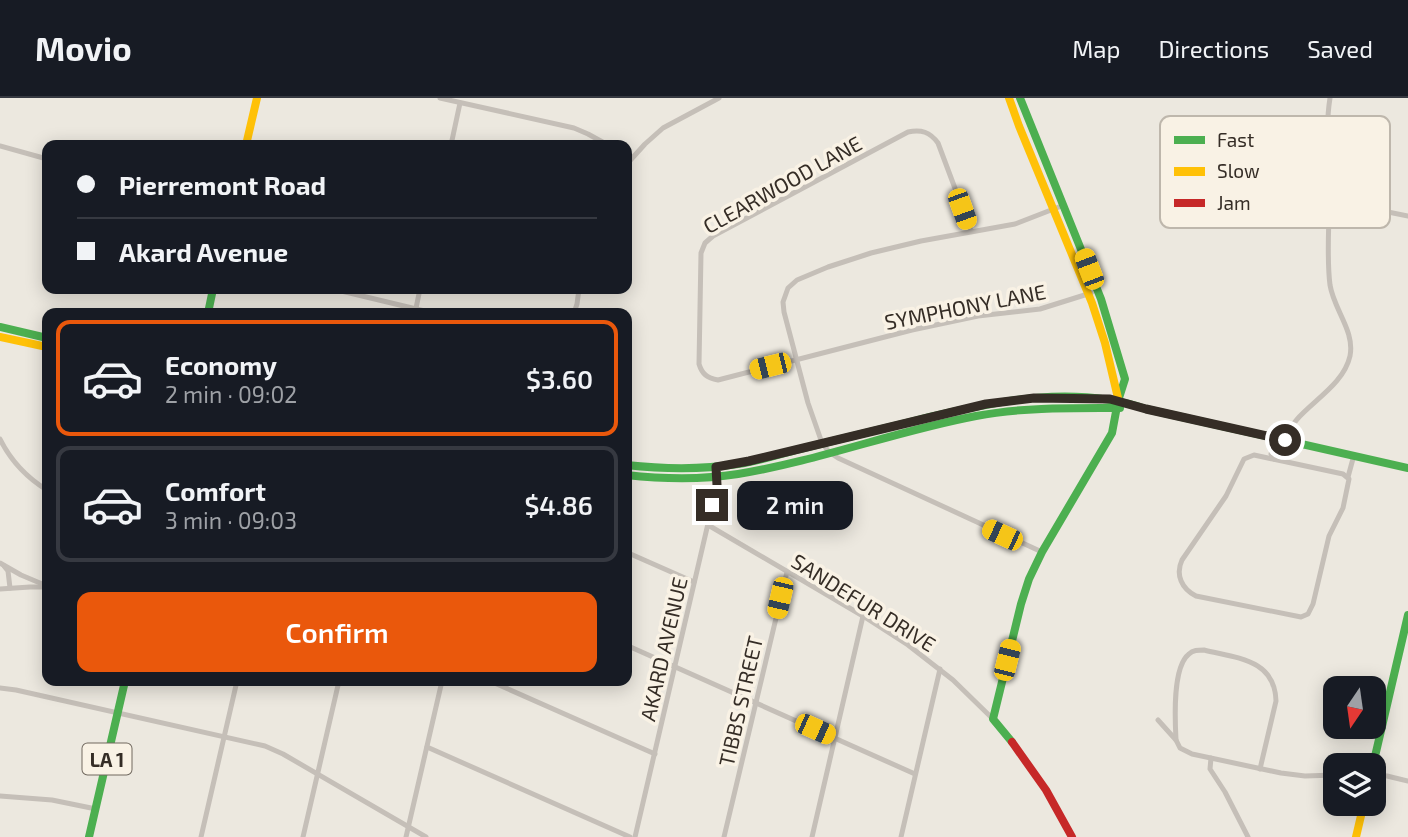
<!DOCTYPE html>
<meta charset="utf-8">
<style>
:root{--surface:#171b24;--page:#20242c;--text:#f1f3f6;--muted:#9ea1a6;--line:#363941;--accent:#ea580c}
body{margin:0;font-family:"Exo 2",sans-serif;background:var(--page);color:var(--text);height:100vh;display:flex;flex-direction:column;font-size:26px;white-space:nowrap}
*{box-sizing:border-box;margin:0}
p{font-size:23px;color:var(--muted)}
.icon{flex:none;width:38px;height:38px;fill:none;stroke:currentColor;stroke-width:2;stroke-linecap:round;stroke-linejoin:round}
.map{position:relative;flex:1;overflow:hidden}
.details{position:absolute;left:42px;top:210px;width:590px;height:378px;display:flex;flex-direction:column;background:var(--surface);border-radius:14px;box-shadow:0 4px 18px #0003}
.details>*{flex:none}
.top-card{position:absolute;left:42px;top:42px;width:590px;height:154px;border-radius:14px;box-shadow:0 4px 18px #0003;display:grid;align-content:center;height:154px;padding:0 35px;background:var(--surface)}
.needle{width:46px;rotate:193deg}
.fabs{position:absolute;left:1323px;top:578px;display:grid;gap:14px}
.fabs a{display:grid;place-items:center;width:63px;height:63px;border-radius:14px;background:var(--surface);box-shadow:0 4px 18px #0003;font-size:35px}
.end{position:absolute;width:32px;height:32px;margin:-16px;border:9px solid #352d26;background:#fff;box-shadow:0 0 0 4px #fff}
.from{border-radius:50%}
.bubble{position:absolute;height:49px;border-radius:14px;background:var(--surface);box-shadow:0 4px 18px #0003;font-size:23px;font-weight:600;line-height:49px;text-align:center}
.car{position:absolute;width:21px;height:42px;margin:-21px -10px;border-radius:9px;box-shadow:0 0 5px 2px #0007;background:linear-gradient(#f5c518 24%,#345 0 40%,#f5c518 0 76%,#345 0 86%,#f5c518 0)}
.top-card b{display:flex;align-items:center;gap:24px;height:66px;font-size:26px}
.top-card b+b{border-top:2px solid var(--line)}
.top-card i{width:18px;height:18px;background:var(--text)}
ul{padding:12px 0 0;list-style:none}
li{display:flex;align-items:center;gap:21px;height:116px;margin:0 14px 10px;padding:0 21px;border:4px solid var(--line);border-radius:14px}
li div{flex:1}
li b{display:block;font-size:26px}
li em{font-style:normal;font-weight:600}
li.current{border-color:var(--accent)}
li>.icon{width:63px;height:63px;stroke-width:1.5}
.button{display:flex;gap:14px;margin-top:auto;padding:14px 35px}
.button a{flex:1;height:80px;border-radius:14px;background:var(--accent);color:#fff;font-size:28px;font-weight:600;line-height:80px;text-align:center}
header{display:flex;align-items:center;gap:42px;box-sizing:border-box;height:98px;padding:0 35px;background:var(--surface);border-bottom:2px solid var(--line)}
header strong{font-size:33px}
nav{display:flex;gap:38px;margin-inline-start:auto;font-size:24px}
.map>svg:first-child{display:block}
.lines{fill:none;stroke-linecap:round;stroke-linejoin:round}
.street{stroke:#c5bfb8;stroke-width:5}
.fast{stroke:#4caf50;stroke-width:8}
.slow{stroke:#ffc107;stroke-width:8}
.jam{stroke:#c62828;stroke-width:8}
.route{stroke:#352d26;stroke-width:9}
.labels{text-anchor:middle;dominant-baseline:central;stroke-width:7;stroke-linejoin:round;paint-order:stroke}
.shield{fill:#f9f2e5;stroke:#70685f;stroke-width:2}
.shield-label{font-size:19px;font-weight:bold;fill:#352d26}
.street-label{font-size:21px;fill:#352d26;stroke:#f9f2e5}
.key{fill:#f9f2e5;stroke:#beb7ac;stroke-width:2}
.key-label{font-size:19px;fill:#352d26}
</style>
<header>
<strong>Movio</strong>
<nav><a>Map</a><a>Directions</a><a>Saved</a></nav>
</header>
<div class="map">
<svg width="1408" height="739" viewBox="0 0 1408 739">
<rect width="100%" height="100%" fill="#ece8df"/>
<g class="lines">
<!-- street -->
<g class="street">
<polyline points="440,0 574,30 588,36 608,47"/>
<polyline points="451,47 460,5"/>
<polyline points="0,48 47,61"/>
<polyline points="626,67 645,46 663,30 719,0"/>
<polyline points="1329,102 1408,118"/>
<path d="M971 133 938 45C930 34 921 31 908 34L713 138 705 145 701 155 699 266C702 276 707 280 718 282L912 232 978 218 1040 211 1091 195"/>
<polyline points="333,191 433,215"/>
<polyline points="415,215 420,191"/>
<polyline points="574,215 577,206 579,191"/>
<path d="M0 341C11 363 26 379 47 392"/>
<path d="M1285 342C1293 311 1342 294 1350 258 1355 233 1334 212 1330 187 1326 156 1330 122 1329 91 1329 60 1325 31 1330 0"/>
<polyline points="1278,345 1281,350 1279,357 1274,361 1271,356 1273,348 1278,345 1279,340"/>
<path d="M1254 357 1343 376 1349 381 1343 410 1329 438 1313 506 1308 516 1301 519 1196 498C1182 491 1175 477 1182 462L1226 398 1244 361Z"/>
<polyline points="1348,379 1354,357"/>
<polyline points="708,427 863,518 908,547 953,582 993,621"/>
<polyline points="626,454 694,484"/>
<polyline points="1042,454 838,360 829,354 822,345 808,305 784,214 783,204 788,190 797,182 828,169 871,155 921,143 1015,126 1064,107"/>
<polyline points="0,465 21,477 47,488"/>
<polyline points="4,468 8,473 10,490"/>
<polyline points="0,491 30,489 46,489"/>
<polyline points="626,547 915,676"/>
<polyline points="490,583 655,656"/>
<polyline points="0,590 16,592 265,648 283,656 426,739"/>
<polyline points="1158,622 1176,642 1180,650 1192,656 1281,675 1305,678 1335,677"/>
<path d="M1176 642C1175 623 1172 569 1189 556 1193 552 1198 552 1204 552 1236 560 1275 561 1276 603L1260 671"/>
<polyline points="427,649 630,739"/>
<polyline points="1211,660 1210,671 1225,694 1248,739"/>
<polyline points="1374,677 1387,678 1408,683"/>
<polyline points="0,698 52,702 96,711"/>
<polyline points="201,739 237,583"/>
<polyline points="303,739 339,583"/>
<polyline points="406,739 442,583"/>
<polyline points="635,739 717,387 716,369"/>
<polyline points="724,739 787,474"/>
<polyline points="812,739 863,518"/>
<polyline points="901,739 940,571"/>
</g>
<!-- fast -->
<g class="fast">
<polyline points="208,215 213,191"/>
<polyline points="0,229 47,240"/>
<path d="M626 367C663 371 700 372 738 366 759 363 780 356 800 351 844 340 887 330 930 319 1001 302 1075 287 1146 311L1408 370"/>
<path d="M626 377C663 381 701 382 738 376 818 363 896 333 976 318 1024 309 1072 310 1120 310"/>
<polyline points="1012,644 993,621 1021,506 1029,481 1042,454 1112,335 1118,303 1125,281 1101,201 1020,0"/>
<polyline points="1373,667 1408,517"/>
<polyline points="89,739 125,583"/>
</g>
<!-- slow -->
<g class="slow">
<polyline points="1009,0 1019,28 1092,205 1105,245 1118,300"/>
<polyline points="246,47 257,0"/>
<polyline points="0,239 47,249"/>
<polyline points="1356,739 1364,705"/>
</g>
<!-- jam -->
<polyline class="jam" points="1012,644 1046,692 1072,739"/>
</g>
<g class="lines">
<!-- route -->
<polyline class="route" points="712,407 717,387 716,369 749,363 986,306 1034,300 1110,301 1146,311 1285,342"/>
</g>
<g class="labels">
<!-- shield labels -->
<rect class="shield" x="82.5" y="645.5" width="49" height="31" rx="5"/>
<g class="shield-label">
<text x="107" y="661">LA 1</text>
</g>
<!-- street labels -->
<g class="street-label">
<text transform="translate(782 86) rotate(-29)">CLEARWOOD LANE</text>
<text transform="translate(965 208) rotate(-11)">SYMPHONY LANE</text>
<text transform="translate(864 504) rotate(32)">SANDEFUR DRIVE</text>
<text transform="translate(663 551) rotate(-77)">AKARD AVENUE</text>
<text transform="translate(740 603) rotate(-77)">TIBBS STREET</text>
</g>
</g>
<!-- legend -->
<rect x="1160" y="18" width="230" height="112" rx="10" class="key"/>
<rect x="1174" y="38" width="31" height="8" fill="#4caf50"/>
<rect x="1174" y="69" width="31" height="9" fill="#ffc107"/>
<rect x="1174" y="101" width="31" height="8" fill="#c62828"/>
<g class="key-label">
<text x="1217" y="49">Fast</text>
<text x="1217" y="80">Slow</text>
<text x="1217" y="112">Jam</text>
</g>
</svg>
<div class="fabs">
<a><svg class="needle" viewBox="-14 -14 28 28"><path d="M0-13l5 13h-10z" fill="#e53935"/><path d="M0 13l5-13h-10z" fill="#9ea1a6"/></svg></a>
<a><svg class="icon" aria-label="layers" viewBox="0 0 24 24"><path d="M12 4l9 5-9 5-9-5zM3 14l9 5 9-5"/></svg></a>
</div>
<i class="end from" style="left:1285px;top:342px"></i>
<i class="end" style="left:712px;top:407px"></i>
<div class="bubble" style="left:737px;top:383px;width:116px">2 min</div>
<i class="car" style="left:962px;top:111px;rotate:160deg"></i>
<i class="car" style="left:1089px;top:171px;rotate:339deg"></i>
<i class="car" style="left:770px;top:268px;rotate:256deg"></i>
<i class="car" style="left:1002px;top:437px;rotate:295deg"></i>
<i class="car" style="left:780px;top:500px;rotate:193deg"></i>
<i class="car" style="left:1007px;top:562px;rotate:14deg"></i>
<i class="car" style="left:815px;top:631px;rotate:114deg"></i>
<div class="top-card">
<b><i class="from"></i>Pierremont Road</b>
<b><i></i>Akard Avenue</b>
</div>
<section class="details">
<ul>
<li class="current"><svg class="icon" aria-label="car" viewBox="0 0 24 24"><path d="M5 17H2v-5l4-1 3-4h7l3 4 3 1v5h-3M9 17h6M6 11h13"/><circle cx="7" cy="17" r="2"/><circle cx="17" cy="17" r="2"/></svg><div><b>Economy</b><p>2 min · 09:02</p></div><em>$3.60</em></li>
<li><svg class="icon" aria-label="car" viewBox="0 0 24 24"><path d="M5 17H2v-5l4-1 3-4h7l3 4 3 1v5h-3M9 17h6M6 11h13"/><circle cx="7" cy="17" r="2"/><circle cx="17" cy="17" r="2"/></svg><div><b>Comfort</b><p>3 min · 09:03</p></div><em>$4.86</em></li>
</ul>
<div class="button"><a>Confirm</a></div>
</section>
</div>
